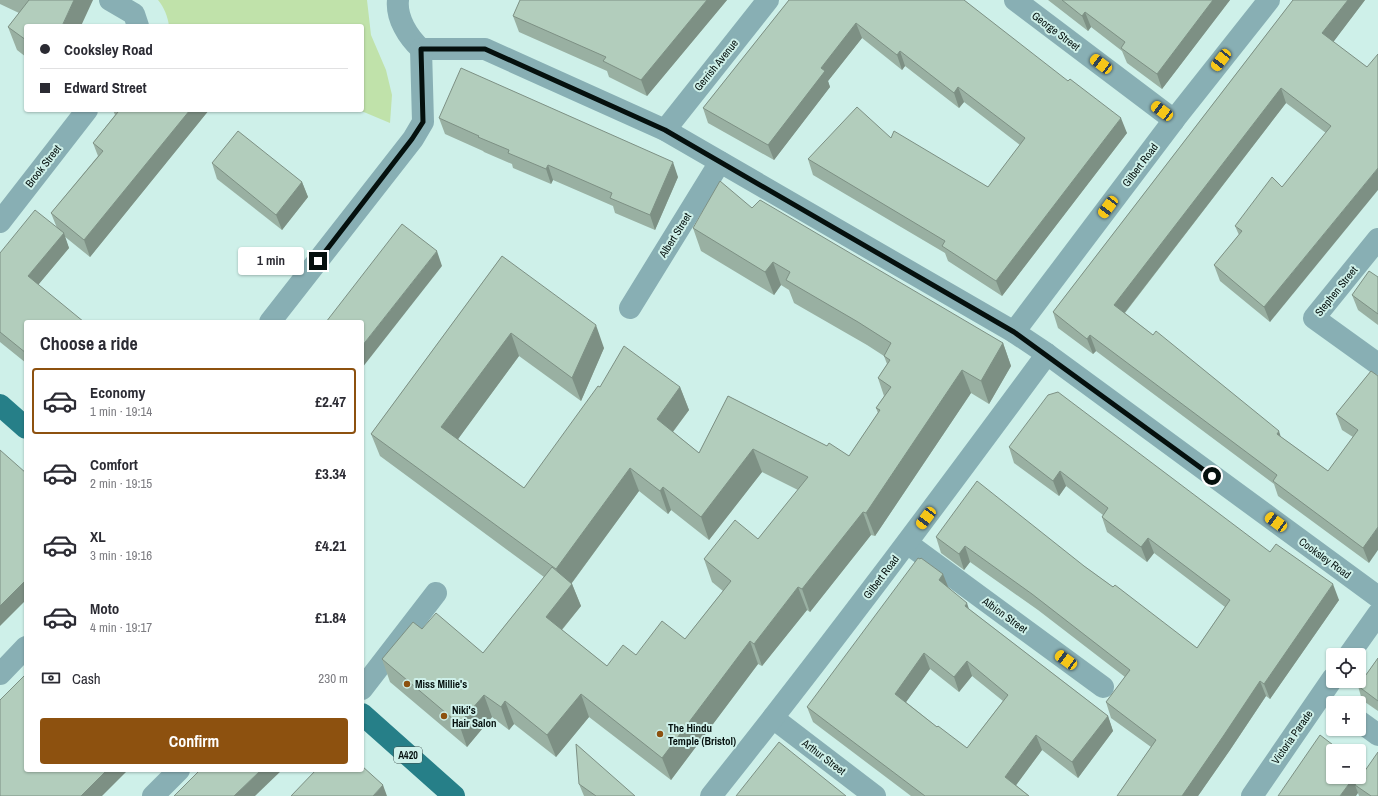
<!DOCTYPE html>
<meta charset="utf-8">
<style>
:root{--surface:#fff;--page:#f2f2f3;--text:#2b2b33;--muted:#7c7c81;--line:#e1e1e2;--accent:#8d510f}
body{margin:0;font-family:"Archivo Narrow",sans-serif;background:var(--page);color:var(--text);height:100vh;display:flex;flex-direction:column;font-size:15px;white-space:nowrap}
*{box-sizing:border-box;margin:0}
p{font-size:13px;color:var(--muted)}
.icon{flex:none;width:22px;height:22px;fill:none;stroke:currentColor;stroke-width:2;stroke-linecap:round;stroke-linejoin:round}
.map{position:relative;flex:1;overflow:hidden}
.sheet{position:absolute;left:24px;top:320px;width:340px;height:452px;display:flex;flex-direction:column;background:var(--surface);border-radius:4px;box-shadow:0 1px 3px #0004}
.sheet>*{flex:none}
.top-card{position:absolute;left:24px;top:24px;width:340px;height:88px;border-radius:4px;box-shadow:0 1px 3px #0004;display:grid;align-content:center;height:88px;padding:0 16px;background:var(--surface)}
.tools{position:absolute;left:1326px;top:648px;display:grid;gap:8px}
.tools a{display:grid;place-items:center;width:40px;height:40px;border-radius:4px;background:var(--surface);box-shadow:0 1px 3px #0004;font-size:20px}
.end{position:absolute;width:18px;height:18px;margin:-9px;border:5px solid #05100e;background:#fff;box-shadow:0 0 0 2px #fff}
.from{border-radius:50%}
.bubble{position:absolute;height:28px;border-radius:4px;background:var(--surface);box-shadow:0 1px 3px #0004;font-size:13px;font-weight:700;line-height:28px;text-align:center}
.car{position:absolute;width:12px;height:24px;margin:-12px -6px;border-radius:5px;box-shadow:0 0 3px 1px #0007;background:linear-gradient(#f5c518 24%,#345 0 40%,#f5c518 0 76%,#345 0 86%,#f5c518 0)}
.top-card b{display:flex;align-items:center;gap:14px;height:38px;font-size:15px}
.top-card b+b{border-top:1px solid var(--line)}
.top-card i{width:10px;height:10px;background:var(--text)}
ul{padding:0;list-style:none}
li{display:flex;align-items:center;gap:12px;height:66px;margin:0 8px 6px;padding:0 8px;border:2px solid transparent;border-radius:4px}
li div{flex:1}
li b{display:block;font-size:15px}
li em{font-style:normal;font-weight:700}
li.selected{border-color:var(--accent)}
li>.icon{width:36px;height:36px;stroke-width:1.5}
h2{padding:0 16px;font-size:18px;line-height:48px}
.pay{display:flex;align-items:center;gap:10px;height:44px;padding:0 16px;font-size:15px}
.pay p{margin-inline-start:auto}
.cta{display:flex;gap:8px;margin-top:auto;padding:8px 16px}
.cta a{flex:1;height:46px;border-radius:4px;background:var(--accent);color:#fff;font-size:16px;font-weight:700;line-height:46px;text-align:center}
.map>svg:first-child{display:block}
.green{fill:#c0e2aa}
.lines{fill:none;stroke-linecap:round;stroke-linejoin:round}
.minor{stroke:#88afb4;stroke-width:22}
.major{stroke:#267f88;stroke-width:22}
.wall{fill:#99b0a2;fill-rule:evenodd}
.shaded-wall{fill:#7d9084}
.building{fill:#b2cdbc;stroke:#7d9084;fill-rule:evenodd}
.route{stroke:#05100e;stroke-width:5}
.poi-dot{fill:#8d510f;stroke:#cef0e9;stroke-width:1.5}
.labels{text-anchor:middle;dominant-baseline:central;stroke-width:4;stroke-linejoin:round;paint-order:stroke}
.shield{fill:#cef0e9;stroke:#415350;stroke-width:1}
.shield-label{font-size:10px;font-weight:bold;fill:#05100e}
.street-label{font-size:11px;fill:#05100e;stroke:#cef0e9}
.poi-label{font-size:11px;font-weight:bold;fill:#05100e;stroke:#cef0e9;text-anchor:start}
</style>
<div class="map">
<svg width="1378" height="796" viewBox="0 0 1378 796">
<rect width="100%" height="100%" fill="#cef0e9"/>
<!-- green -->
<path class="green" d="M158 0H367L371 35 386 70 392 95 390 123 359 110H362V26H169C168 17 164 7 158 0Z"/>
<g class="lines">
<!-- minor -->
<g class="minor">
<polyline points="110,0 134,14 138,26"/>
<path d="M398 0C396 18 408 37 421 49"/>
<polyline points="1015,0 1174,120"/>
<polyline points="421,49 485,49 665,130 1014,332 1047,354 1378,597"/>
<polyline points="665,130 768,0"/>
<polyline points="0,222 87,110"/>
<polyline points="1378,239 1314,318 1378,364"/>
<polyline points="630,308 720,162"/>
<polyline points="270,322 413,139 423,122 421,49"/>
<polyline points="1014,332 1174,120 1269,0"/>
<polyline points="907,543 1103,687"/>
<polyline points="1349,655 1378,614"/>
<polyline points="0,674 26,647"/>
<polyline points="362,689 436,593"/>
<polyline points="773,718 875,796"/>
<polyline points="1359,721 1378,735"/>
<polyline points="153,796 179,770"/>
<path d="M711 796C827 651 937 503 1047 354"/>
<polyline points="1252,796 1333,678"/>
</g>
<!-- major -->
<g class="major">
<polyline points="0,405 26,428"/>
<polyline points="362,714 454,796"/>
</g>
</g>
<!-- wall -->
<g class="wall">
<polygon points="0,0 93,0 26,26 26,57 17,50 8,27 19,13 0,4"/>
<polygon points="727,0 647,96 609,77 607,71 519,32 513,16"/>
<polygon points="789,0 964,0 1127,133 1002,296 948,261 945,253 813,175 808,159 891,138 988,187 1020,145 964,102 959,108 905,66 902,70 862,38 828,81 830,87 774,160 708,123 703,108"/>
<polygon points="1048,0 1230,0 1162,89 1127,63 1122,51 1091,27 1088,31"/>
<polygon points="1293,0 1365,0 1333,42 1367,67 1270,322 1220,281 1214,265 1239,235 1235,226 1282,187 1326,133 1286,103 1125,313 1281,437 1328,471 1353,437 1342,430 1336,414 1371,371 1369,563 1278,496 1274,484 1096,351 1093,354 1058,328 1053,312"/>
<polygon points="113,110 209,110 90,257 64,236 69,248 38,285 26,322 26,363 0,342 0,253 57,228 51,213 98,156 93,143 115,115"/>
<polygon points="439,118 678,177 655,230 615,213 613,206 553,180 551,184 513,168 512,164 484,152 483,151 445,134"/>
<polygon points="212,163 302,182 308,197 282,230 217,179"/>
<path d="M752 208 1003 343 1011 366 989 404 971 393 875 536 871 535 810 612 807 610 762 666 758 664 671 780 589 717 556 757 514 724 509 730 492 717 467 747 390 682 382 659 422 629 483 653 544 577 380 456 371 434 502 256 604 348 581 401 519 356 458 439 524 488 600 387H680L689 410 673 432 699 453 728 396 827 446 849 456 878 413 876 408 884 396 878 378 887 364 884 356 867 345 794 303 789 290 781 285 774 295 701 251 693 228ZM762 472 798 490 758 539 704 559 712 582 723 591 685 639 607 666 562 630 581 606 572 584V583L639 491 668 514 671 510 709 540Z"/>
<polygon points="1378,277 1378,325 1358,310 1352,295"/>
<polygon points="1009,447 1270,552 1339,600 1270,699 1266,696 1230,750 1198,796 1117,796 1151,747 1111,718 1106,702 1125,677 1038,610 970,562 964,570 941,553 936,537 1084,566 1197,648 1225,607 1154,553 1147,562 1107,532 1102,517 1103,515 1066,486 1059,496 1014,463"/>
<path d="M949 588 969 609 1108 716 1113 731 1078 778 1042 750 1016 785 1029 796H911L813 722 807 707ZM930 669 959 692 972 676 1003 701 967 748 937 727 906 702Z"/>
<polygon points="1378,658 1378,711 1362,700 1358,686"/>
<polygon points="1364,772 1378,796 1359,796 1358,793 1278,796"/>
<polygon points="579,784 635,796 584,796"/>
</g>
<!-- shaded-wall -->
<g class="shaded-wall">
<polygon points="74,0 93,0 81,26 62,26"/>
<polygon points="707,0 727,0 647,96 641,80"/>
<polygon points="1213,0 1230,0 1162,89 1157,74"/>
<polygon points="1348,0 1365,0 1328,49 1322,33"/>
<polygon points="1085,12 1091,27 1088,31 1082,16"/>
<polygon points="856,23 862,38 828,81 830,87 774,160 768,145 821,68"/>
<polygon points="900,51 905,66 902,70 897,55"/>
<polygon points="958,87 964,102 959,108 954,93"/>
<polygon points="1281,88 1286,103 1119,320 1114,305"/>
<polygon points="190,110 209,110 90,257 84,240"/>
<polygon points="1121,118 1127,133 1002,296 996,281"/>
<polygon points="673,162 678,177 655,230 650,215"/>
<polygon points="548,165 553,180 551,184 546,169"/>
<polygon points="1378,168 1378,190 1270,322 1264,307"/>
<polygon points="302,182 308,197 282,230 276,215"/>
<polygon points="64,233 69,248 33,291 28,276"/>
<polygon points="437,251 442,266 362,368 362,346"/>
<polygon points="773,262 781,285 774,295 765,272"/>
<polygon points="596,325 604,348 581,401 572,378"/>
<polygon points="511,333 519,356 450,450 441,427"/>
<polygon points="1090,335 1096,351 1093,354 1087,339"/>
<polygon points="1003,343 1011,366 989,404 981,381"/>
<polygon points="962,370 971,393 875,536 866,513"/>
<polygon points="680,387 689,410 665,442 657,419"/>
<polygon points="1279,431 1284,447 1277,434"/>
<polygon points="753,449 762,472 709,540 701,517"/>
<polygon points="630,468 639,491 565,592 556,569"/>
<polygon points="1060,471 1066,486 1059,496 1053,481"/>
<polygon points="663,487 671,510 668,514 660,491"/>
<polygon points="863,512 871,535 810,612 802,589"/>
<polygon points="1378,527 1378,550 1369,563 1363,548"/>
<polygon points="1148,538 1154,553 1147,562 1141,547"/>
<polygon points="965,546 970,562 964,570 959,554"/>
<polygon points="943,574 949,589 939,580"/>
<polygon points="26,580 26,600 0,626 0,606"/>
<polygon points="572,584 581,606 554,639 546,617"/>
<polygon points="1333,584 1339,600 1270,699 1264,684"/>
<polygon points="798,587 807,610 762,666 754,644"/>
<polygon points="967,603 972,618 965,606"/>
<polygon points="750,641 758,664 671,780 662,758"/>
<polygon points="924,653 930,669 901,709 895,694"/>
<polygon points="967,661 972,676 959,692 954,677"/>
<polygon points="1260,681 1266,696 1230,750 1198,796 1182,796"/>
<polygon points="581,694 589,717 556,757 547,735"/>
<polygon points="484,695 492,717 467,747 459,724"/>
<polygon points="505,701 514,724 509,730 501,707"/>
<polygon points="1108,716 1113,731 1078,778 1072,762"/>
<polygon points="1036,735 1042,750 1011,792 1005,777"/>
<polygon points="1362,766 1367,781 1355,785 1358,793 1356,796 1340,796 1354,777 1359,777 1359,770"/>
<polygon points="107,770 128,770 102,796 81,796"/>
<polygon points="261,770 282,770 255,796 234,796"/>
<polygon points="383,785 387,796 373,796"/>
</g>
<!-- building -->
<g class="building">
<polygon points="29,0 74,0 62,26 26,26 26,40 8,27"/>
<polygon points="520,0 707,0 641,80 603,61 606,57 513,16"/>
<polygon points="789,0 964,0 1068,81 1070,79 1121,118 996,281 942,246 945,241 808,159 857,107 891,138 894,131 988,187 1025,138 958,87 954,93 900,51 897,55 856,23 821,68 825,71 768,145 703,108"/>
<polygon points="1062,0 1213,0 1157,74 1121,48 1125,42 1085,12 1082,16"/>
<polygon points="1293,0 1348,0 1322,33 1367,67 1378,54 1378,168 1264,307 1214,265 1242,231 1235,226 1272,177 1282,187 1331,126 1281,88 1114,305 1153,335 1156,331 1279,431 1277,434 1328,471 1358,430 1336,414 1371,371 1378,376 1378,527 1363,548 1273,481 1277,475 1090,335 1087,339 1053,312"/>
<polygon points="461,68 673,162 650,215 610,198 612,193 548,165 546,169 508,153 509,150 478,137 479,136 439,118"/>
<polygon points="116,110 190,110 84,240 51,213 103,151 93,143 118,112"/>
<polygon points="238,131 302,182 276,215 212,163"/>
<polygon points="720,181 752,208 760,200 1003,343 981,381 962,370 866,513 863,512 802,589 798,587 754,644 750,641 662,758 581,694 547,735 505,701 501,707 484,695 459,724 382,659 413,622 422,629 436,613 483,653 552,567 572,584 546,617 607,666 623,645 636,655 662,621 685,639 731,581 704,559 735,520 758,539 808,477 753,449 701,517 663,487 660,491 630,468 556,569 371,434 502,256 596,325 572,378 511,333 441,427 524,488 598,386 600,387 624,346 680,387 657,419 699,453 728,396 827,446 829,443 849,456 880,410 876,408 891,387 878,378 890,360 884,356 891,343 858,322 786,280 790,272 773,262 765,272 693,228"/>
<polygon points="35,210 64,233 28,276 84,322 26,322 26,353 0,332 0,253"/>
<polygon points="402,224 437,251 362,346 362,322 326,322"/>
<polygon points="1369,271 1378,277 1378,314 1352,295"/>
<polygon points="1058,392 1270,552 1276,544 1333,584 1264,684 1260,681 1224,735 1182,796 1117,796 1156,740 1106,702 1130,670 1032,594 965,546 959,554 936,537 977,481 1084,566 1113,587 1115,585 1197,648 1230,600 1148,538 1141,547 1102,517 1108,508 1060,471 1053,481 1009,447 1048,395"/>
<polygon points="0,450 26,473 26,580 0,606"/>
<path d="M918 558 920 559 921 558 943 574 939 580 967 603 965 606 1108 716 1072 762 1036 735 1005 777 1029 796H925L807 707ZM924 653 954 677 967 661 1008 695 967 748 938 726 937 727 895 694Z"/>
<polygon points="1378,658 1378,701 1358,686"/>
<polygon points="26,674 26,770 107,770 81,796 0,796 0,700"/>
<polygon points="1320,735 1341,751 1333,751 1333,777 1354,777 1340,796 1278,796"/>
<polygon points="779,742 846,796 736,796"/>
<polygon points="576,744 635,796 596,796 579,784"/>
<polygon points="1378,752 1378,796 1371,796 1355,785"/>
<polygon points="1359,764 1362,766 1359,770"/>
<polygon points="362,766 383,785 373,796 291,796 316,770 362,770"/>
<polygon points="200,770 261,770 234,796 174,796"/>
</g>
<g class="lines">
<!-- route -->
<polyline class="route" points="318,261 412,139 423,122 421,49 485,49 665,130 1014,332 1212,476"/>
</g>
<!-- markers -->
<g class="poi-dot">
<circle cx="407" cy="684" r="4"/>
<circle cx="444" cy="716" r="4"/>
<circle cx="660" cy="734" r="4"/>
</g>
<g class="labels">
<!-- shield labels -->
<rect class="shield" x="394" y="747" width="28" height="16" rx="3"/>
<g class="shield-label">
<text x="408" y="755">A420</text>
</g>
<!-- street labels -->
<g class="street-label">
<text transform="translate(1056 31) rotate(37)">George Street</text>
<text transform="translate(716 65) rotate(-51)">Gerrish Avenue</text>
<text transform="translate(1140 165) rotate(-53)">Gilbert Road</text>
<text transform="translate(43 166) rotate(-52)">Brook Street</text>
<text transform="translate(675 235) rotate(-58)">Albert Street</text>
<text transform="translate(1336 291) rotate(-51)">Stephen Street</text>
<text transform="translate(1325 558) rotate(36)">Cooksley Road</text>
<text transform="translate(881 577) rotate(-53)">Gilbert Road</text>
<text transform="translate(1005 615) rotate(36)">Albion Street</text>
<text transform="translate(1292 737) rotate(-55)">Victoria Parade</text>
<text transform="translate(824 757) rotate(37)">Arthur Street</text>
</g>
<!-- poi labels -->
<g class="poi-label">
<text x="415" y="684">Miss Millie's</text>
<text x="452" y="710">Niki's<tspan x="452" dy="13">Hair Salon</tspan></text>
<text x="668" y="728">The Hindu<tspan x="668" dy="13">Temple (Bristol)</tspan></text>
</g>
</g>
</svg>
<div class="tools">
<a><svg class="icon" aria-label="locate" viewBox="0 0 24 24"><circle cx="12" cy="12" r="6"/><path d="M12 2v4M12 18v4M2 12h4M18 12h4"/></svg></a>
<a>+</a>
<a>−</a>
</div>
<i class="end from" style="left:1212px;top:476px"></i>
<i class="end" style="left:318px;top:261px"></i>
<div class="bubble" style="left:238px;top:247px;width:66px">1 min</div>
<i class="car" style="left:1221px;top:60px;rotate:218deg"></i>
<i class="car" style="left:1101px;top:64px;rotate:307deg"></i>
<i class="car" style="left:1162px;top:111px;rotate:307deg"></i>
<i class="car" style="left:1108px;top:207px;rotate:217deg"></i>
<i class="car" style="left:926px;top:518px;rotate:217deg"></i>
<i class="car" style="left:1276px;top:522px;rotate:306deg"></i>
<i class="car" style="left:1066px;top:660px;rotate:306deg"></i>
<div class="top-card">
<b><i class="from"></i>Cooksley Road</b>
<b><i></i>Edward Street</b>
</div>
<section class="sheet">
<h2>Choose a ride</h2>
<ul>
<li class="selected"><svg class="icon" aria-label="car" viewBox="0 0 24 24"><path d="M5 17H2v-5l4-1 3-4h7l3 4 3 1v5h-3M9 17h6M6 11h13"/><circle cx="7" cy="17" r="2"/><circle cx="17" cy="17" r="2"/></svg><div><b>Economy</b><p>1 min · 19:14</p></div><em>£2.47</em></li>
<li><svg class="icon" aria-label="car" viewBox="0 0 24 24"><path d="M5 17H2v-5l4-1 3-4h7l3 4 3 1v5h-3M9 17h6M6 11h13"/><circle cx="7" cy="17" r="2"/><circle cx="17" cy="17" r="2"/></svg><div><b>Comfort</b><p>2 min · 19:15</p></div><em>£3.34</em></li>
<li><svg class="icon" aria-label="car" viewBox="0 0 24 24"><path d="M5 17H2v-5l4-1 3-4h7l3 4 3 1v5h-3M9 17h6M6 11h13"/><circle cx="7" cy="17" r="2"/><circle cx="17" cy="17" r="2"/></svg><div><b>XL</b><p>3 min · 19:16</p></div><em>£4.21</em></li>
<li><svg class="icon" aria-label="car" viewBox="0 0 24 24"><path d="M5 17H2v-5l4-1 3-4h7l3 4 3 1v5h-3M9 17h6M6 11h13"/><circle cx="7" cy="17" r="2"/><circle cx="17" cy="17" r="2"/></svg><div><b>Moto</b><p>4 min · 19:17</p></div><em>£1.84</em></li>
</ul>
<div class="pay"><svg class="icon" aria-label="cash" viewBox="0 0 24 24"><path d="M3 7h18v10H3z"/><circle cx="12" cy="12" r="2"/></svg>Cash<p>230 m</p></div>
<div class="cta"><a>Confirm</a></div>
</section>
</div>
